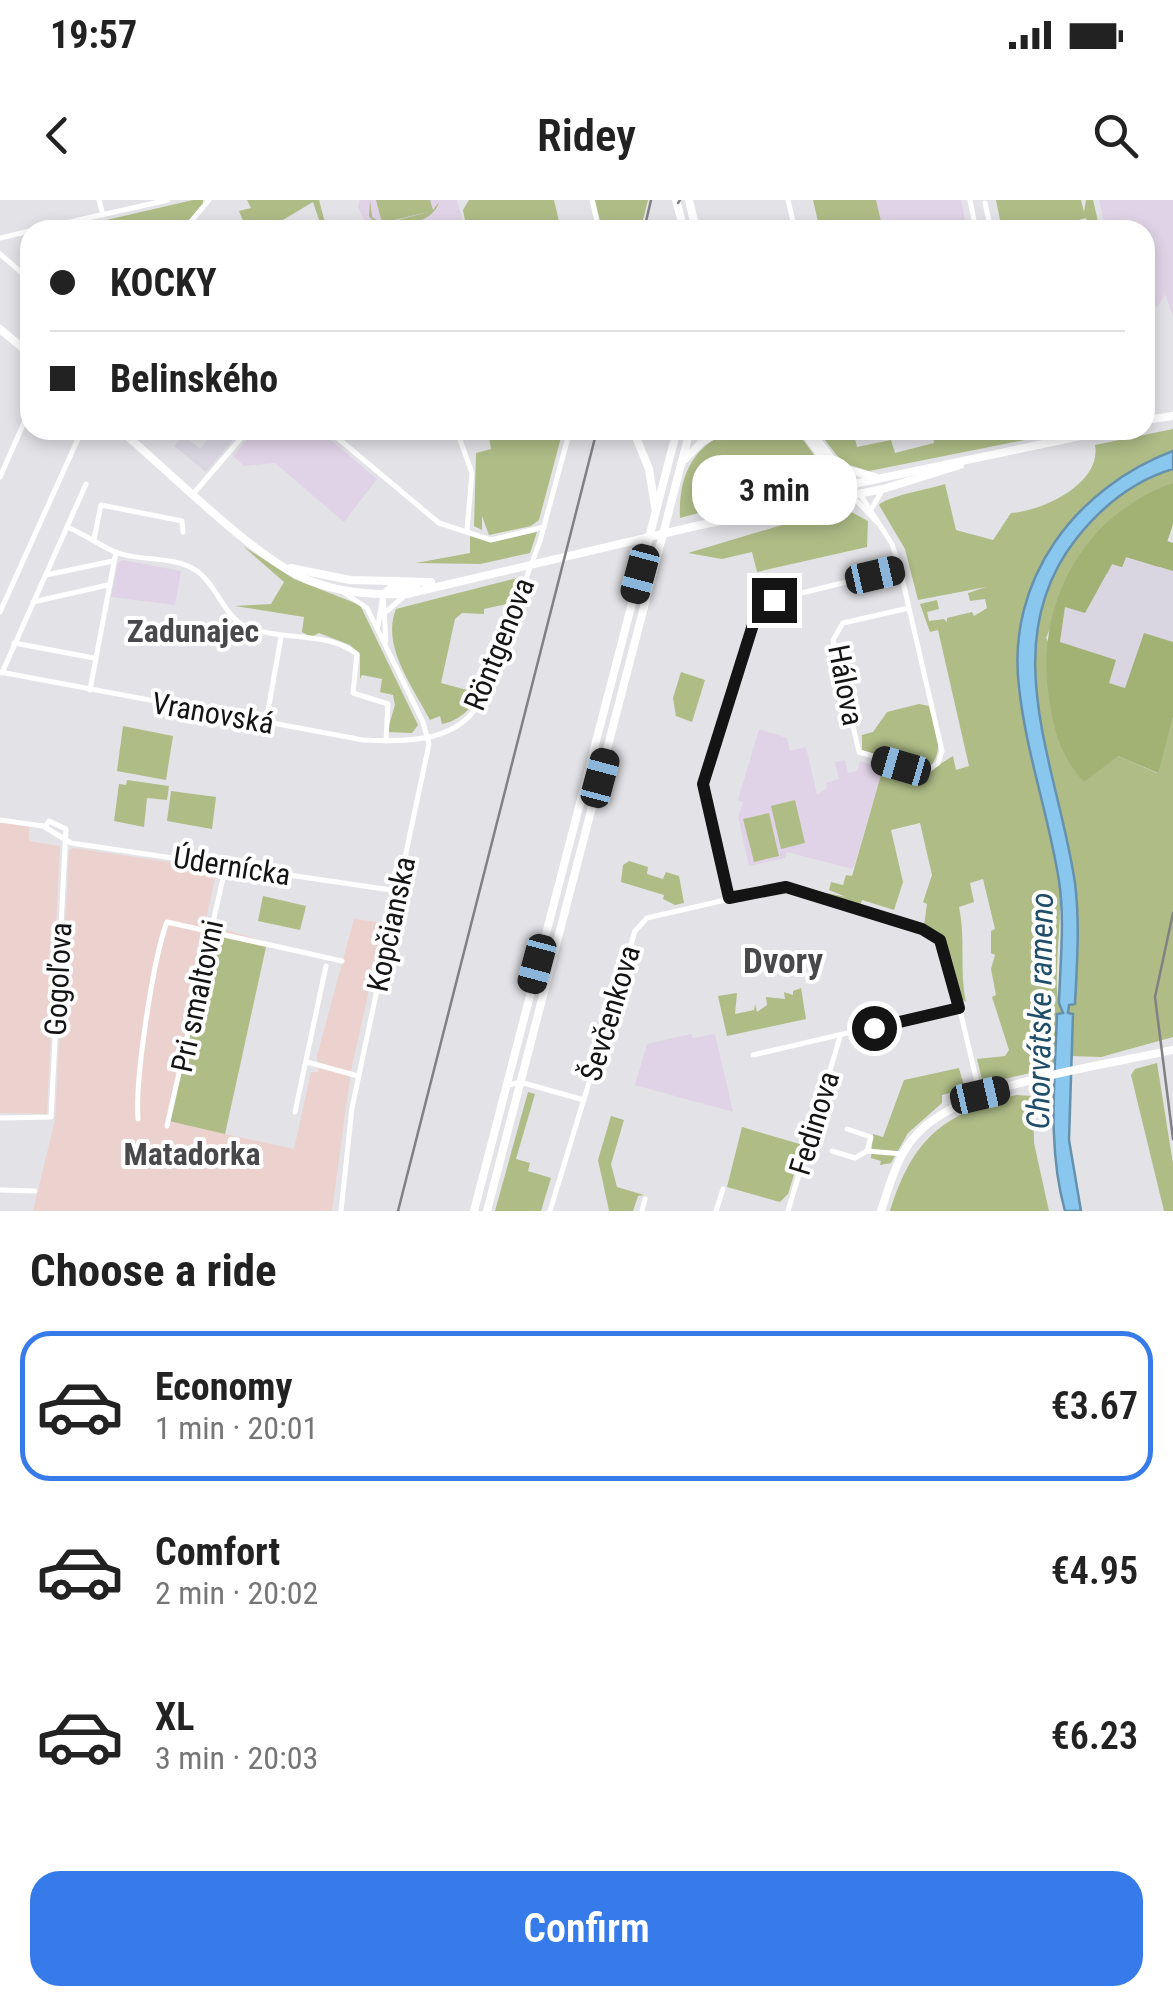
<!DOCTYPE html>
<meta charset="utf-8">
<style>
:root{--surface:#fff;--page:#f2f2f2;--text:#222;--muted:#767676;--line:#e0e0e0;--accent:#367be9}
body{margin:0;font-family:"Roboto Condensed",sans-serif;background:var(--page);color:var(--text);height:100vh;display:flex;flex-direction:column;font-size:38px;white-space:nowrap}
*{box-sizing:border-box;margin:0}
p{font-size:32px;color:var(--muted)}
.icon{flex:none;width:55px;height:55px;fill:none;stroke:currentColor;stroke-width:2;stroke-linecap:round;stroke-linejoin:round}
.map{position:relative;height:1011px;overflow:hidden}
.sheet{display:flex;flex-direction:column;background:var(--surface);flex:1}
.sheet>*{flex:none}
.banner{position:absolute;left:20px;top:20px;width:1135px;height:220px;border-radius:30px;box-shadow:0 5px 15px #0003;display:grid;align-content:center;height:220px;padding:0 30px;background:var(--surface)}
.end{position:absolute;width:45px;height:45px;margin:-22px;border:12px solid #141415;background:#fff;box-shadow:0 0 0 5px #fff}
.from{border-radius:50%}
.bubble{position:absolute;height:70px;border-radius:30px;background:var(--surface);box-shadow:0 5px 15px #0003;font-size:32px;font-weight:600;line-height:70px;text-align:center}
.car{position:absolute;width:30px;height:60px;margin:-30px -15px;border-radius:12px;box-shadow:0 0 8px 2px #0007;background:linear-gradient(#222 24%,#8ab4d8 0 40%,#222 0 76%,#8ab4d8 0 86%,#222 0)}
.banner b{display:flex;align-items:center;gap:35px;height:95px;font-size:38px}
.banner b+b{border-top:2px solid var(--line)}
.banner i{width:25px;height:25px;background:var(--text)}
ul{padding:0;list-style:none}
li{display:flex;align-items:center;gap:30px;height:150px;margin:0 20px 15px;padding:0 10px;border:5px solid transparent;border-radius:30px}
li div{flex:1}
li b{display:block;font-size:38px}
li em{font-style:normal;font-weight:600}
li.current{border-color:var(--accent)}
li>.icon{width:90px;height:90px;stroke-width:1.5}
h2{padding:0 30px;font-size:45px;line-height:120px}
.button{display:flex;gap:20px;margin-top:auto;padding:20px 30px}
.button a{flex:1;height:115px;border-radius:30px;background:var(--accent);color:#fff;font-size:40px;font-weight:600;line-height:115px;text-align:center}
.status{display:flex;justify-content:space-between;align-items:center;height:70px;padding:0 50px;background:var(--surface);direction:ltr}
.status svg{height:28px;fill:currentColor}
header{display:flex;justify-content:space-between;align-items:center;height:130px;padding:0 30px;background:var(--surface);font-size:45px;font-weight:600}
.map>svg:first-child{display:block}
.built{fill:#d9d6e2}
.industrial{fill:#ecd2ce}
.education{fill:#e0d3e7}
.green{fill:#afbc86}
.forest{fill:#a2b174}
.water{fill:#89c7ee;stroke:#6691ad;stroke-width:2.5}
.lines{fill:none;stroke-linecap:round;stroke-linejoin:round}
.street{stroke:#fff;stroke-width:5}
.secondary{stroke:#fff;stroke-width:8}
.tram{stroke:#818083;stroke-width:2.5}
.rail{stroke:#818083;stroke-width:2.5}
.route{stroke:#141415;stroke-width:12}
.labels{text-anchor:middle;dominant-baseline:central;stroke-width:8;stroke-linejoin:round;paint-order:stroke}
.street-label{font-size:30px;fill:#141415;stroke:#fff}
.neighbourhood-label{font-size:32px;font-weight:bold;fill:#49484b;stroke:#fff}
.water-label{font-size:32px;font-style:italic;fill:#1e4e69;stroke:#fff}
.quarter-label{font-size:35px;font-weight:bold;fill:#49484b;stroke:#fff}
</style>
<div class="status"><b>19:57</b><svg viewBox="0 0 49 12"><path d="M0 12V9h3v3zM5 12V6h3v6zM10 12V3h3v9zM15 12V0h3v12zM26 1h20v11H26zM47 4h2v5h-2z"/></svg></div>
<header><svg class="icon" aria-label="back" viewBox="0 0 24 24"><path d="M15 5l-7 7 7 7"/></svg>Ridey<svg class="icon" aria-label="search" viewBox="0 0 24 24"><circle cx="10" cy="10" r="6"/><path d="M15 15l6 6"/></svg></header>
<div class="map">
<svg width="1173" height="1011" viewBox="0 0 1173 1011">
<rect width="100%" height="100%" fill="#e3e2e6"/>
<!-- built -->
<g class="built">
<polygon points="196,230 241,230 206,272 174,246 184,235 200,249 207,240"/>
<polygon points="1125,357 1173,371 1173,442 1144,433 1126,488 1109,483 1115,460 1060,443 1065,407 1085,412 1112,364"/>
</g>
<!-- industrial -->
<g class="industrial">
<polygon points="0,623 29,625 29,641 60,646 47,914 0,913"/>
<polygon points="74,648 217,669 205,724 267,742 225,934 294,949 311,872 318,872 317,856 354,719 384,723 351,871 332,1011 33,1011 55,920 69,650"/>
</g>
<!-- education -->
<g class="education">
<polygon points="360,0 457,0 463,23 457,24 458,30 412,26 369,30 358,7"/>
<polygon points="876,0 961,0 967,30 883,30"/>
<polygon points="1099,0 1173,0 1173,117 1165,94 1158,106 1145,110 1149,127 1145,128 1145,30 1106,30"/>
<polygon points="255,230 319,230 377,279 344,322 275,263 244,266 233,256"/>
<polygon points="122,360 181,371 175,405 111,397 118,363"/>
<polygon points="759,529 787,538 790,551 806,547 817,595 827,588 826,583 839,579 835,562 845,560 848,573 857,571 860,561 883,568 853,669 787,652 785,658 749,666 738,617 743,602 738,600"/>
<polygon points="691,834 693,838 715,834 733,912 635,885 647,844"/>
</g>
<!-- green -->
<g class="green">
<polygon points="193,0 203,0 203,4 180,30 63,30"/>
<polygon points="247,0 319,0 327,30 316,30 321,26 313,2 266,30 240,30 246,28 239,11 251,8"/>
<path d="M370 0 372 17 383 24 432 11 382 23 376 0H430L433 10 439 2C433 24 401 25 381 30L369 16Z"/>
<polygon points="469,0 554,0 561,30 467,30 463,10"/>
<polygon points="595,0 648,0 643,20 602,29"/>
<polygon points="813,0 876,0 883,30 820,30"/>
<polygon points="996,0 1081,0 1084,12 1086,0 1093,0 1100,30 1089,30 1086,18 1042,30 1002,30"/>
<path d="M1173 229V251C1075 288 1007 379 1018 486 1026 552 1049 615 1059 680 1064 712 1052 779 1059 802 1061 806 1063 810 1063 814L1057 815 1056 867 983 884 977 859 1005 856 1009 850 992 797 996 795 991 769 995 755 991 753V731L995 729 983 679 970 683 974 702 959 707C966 741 959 769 966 802L960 798 944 740 924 726 927 704 923 702 932 675 920 623 891 630 903 682 894 710 862 700 860 706 826 696 827 693 846 697 829 690 831 682 843 685 846 675 852 676 883 568 918 578 953 556 956 570 969 566 938 430 930 432 920 404 937 400 939 409 927 412 929 421 944 419 947 422V418L972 412 974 416 987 408 985 399 970 401 968 393 986 387 918 400 905 349 879 305C887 296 930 289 945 284L956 330 993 340 1011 313C1043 311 1102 283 1095 245Z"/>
<polygon points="520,230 563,230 539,320 531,326 489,335 482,316 482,330 474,326 476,253 491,249 489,237"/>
<path d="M732 230H796L819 262 820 275 813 282 680 318C678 277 692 246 732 230Z"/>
<polygon points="817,230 839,230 841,237 854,234 857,247 891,240 895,253 934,243 932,230 1049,230 1050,235 869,271 843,263"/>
<path d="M1173 269V283L1168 285 1173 324 1159 367 1126 357 1122 367 1112 364 1107 374 1082 351 1046 438 1118 556 1157 573 1173 517V837L1101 857 1072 856 1073 815 1068 814 1069 804H1075C1077 758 1080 713 1072 667 1055 556 996 439 1076 338 1102 306 1133 281 1173 269Z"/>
<polygon points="842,307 868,321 867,347 757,372 752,352 722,359 688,353"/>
<polygon points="537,332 530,353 480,364 416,363 470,353 470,335 492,342"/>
<polygon points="243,346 294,379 360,405 418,525 412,533 387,532 395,505 393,495 380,492 382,479 362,475 360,479 360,455 350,445 319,433 311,437 302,432 304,417 235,406 271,404 284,382"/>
<path d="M521 377 511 403 484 409V414L462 413 455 419 441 483 478 493C473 509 458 521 442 524L440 516 430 520C413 487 381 446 396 409Z"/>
<polygon points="681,472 705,480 692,522 676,516 673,498"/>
<path d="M919 504 929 506C935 529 947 552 927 569L862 550V535L873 532 887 512Z"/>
<polygon points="123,526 173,536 166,580 117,571"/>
<polygon points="127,580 169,586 167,600 147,598 144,627 114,621 119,584 126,585"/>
<polygon points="171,591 216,597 212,629 167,621"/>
<polygon points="795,600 805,643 781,649 771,606"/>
<polygon points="769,613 779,656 754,662 743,619"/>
<polygon points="629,661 648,667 647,674 663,679 666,672 679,676 684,703 675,705 663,699 664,695 621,682 623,665"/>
<polygon points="263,696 306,706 300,730 258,721"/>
<polygon points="211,735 266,747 225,934 169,921"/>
<polygon points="801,788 806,819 727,836 718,796 737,793 735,814 754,810 755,804 757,812 767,805 766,797 785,799 784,792 793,795 793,791"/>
<polygon points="1157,863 1173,964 1173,1011 1164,1011 1131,875 1135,869"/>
<polygon points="959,868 965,889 942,895 942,903 908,933 891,963 880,965 881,961 871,958 873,934 883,937 904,880"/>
<polygon points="528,892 535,894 516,959 530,963 528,971 551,978 541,1011 495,1011"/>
<path d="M1016 895 1033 896 1034 943 1049 1011H890C913 938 943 914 1016 895Z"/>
<polygon points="611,916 624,920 611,964 617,987 644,995 638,996 633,1011 609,1011 608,1006 598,960"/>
<polygon points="742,927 803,945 788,994 780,1002 727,987"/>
</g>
<!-- forest -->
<path class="forest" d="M1173 283V324L1167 341 1173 343V371L1126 357 1122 367 1112 364 1085 413 1065 407 1060 442 1116 460 1109 483 1125 488 1144 433 1173 442V517L1158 573 1118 556 1084 582C1059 554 1053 528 1048 491 1037 400 1085 314 1173 283Z"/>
<!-- water -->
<path class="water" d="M1173 251V269C1133 281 1102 306 1076 339 994 444 1058 567 1075 683 1080 723 1077 764 1075 804L1069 805 1068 813 1073 814 1069 940 1081 1011H1065C1047 947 1055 879 1057 814L1063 813 1059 803C1060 764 1065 721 1059 681 1049 616 1026 553 1019 487 1006 380 1075 288 1173 251Z"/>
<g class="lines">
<!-- street -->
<g class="street">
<polyline points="99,0 103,15"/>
<polyline points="592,0 599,30"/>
<polyline points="788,0 795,30"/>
<polyline points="970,0 976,30"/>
<polyline points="985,3 991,30"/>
<polyline points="34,30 168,0"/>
<polyline points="184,30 209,0"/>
<polyline points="0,38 30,31"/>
<polyline points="0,54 30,80"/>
<polyline points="328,230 439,323 491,340 544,327"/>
<polyline points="459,237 472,273 467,330"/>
<polyline points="0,277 30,209"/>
<polyline points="194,293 248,230"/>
<polyline points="810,293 824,279 826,265"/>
<polyline points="860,294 892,344 900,369 942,551 938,563 926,572 859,552 833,440 843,423 909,408"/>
<polyline points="851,295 877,322"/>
<polyline points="872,308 883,289"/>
<polyline points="67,327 86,284"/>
<polyline points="94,339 101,305 182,321 183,332"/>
<polyline points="46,375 113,361"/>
<polyline points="383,395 386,441"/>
<polyline points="33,402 108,385"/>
<polyline points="387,411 403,397"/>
<polyline points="0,412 82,230"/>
<polyline points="378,426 383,395"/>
<polyline points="14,443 94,458"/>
<path d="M0 472 363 540C407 542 462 543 482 497L540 341 570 230"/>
<path d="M2 473 67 327C84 334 99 345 115 352 140 362 174 355 197 371 217 385 225 419 248 428 286 441 326 431 357 454L353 493 388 504 386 541"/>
<polyline points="90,490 116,352"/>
<polyline points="266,522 281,437"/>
<polyline points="0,620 43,626 71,643 398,691"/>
<polyline points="729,698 703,584 757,413 777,399 900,369"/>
<polyline points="753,855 959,807"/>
<polyline points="307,862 358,876"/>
<polyline points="506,886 520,882 584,900"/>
<polyline points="295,912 326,766"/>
<polyline points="0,918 51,917 66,629 49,621 45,627"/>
<path d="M138 919C135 879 153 759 167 722L342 761"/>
<polyline points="167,926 226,665"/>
<polyline points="847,929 871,937 867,951"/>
<polyline points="832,951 855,958 867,951 903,954"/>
<polyline points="0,990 35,991"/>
<polyline points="341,1011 352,908 429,544 423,522 367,408 343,392"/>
<polyline points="550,1011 635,731 647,718 782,687 931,732 946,751 980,895"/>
<polyline points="642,1011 645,999"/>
<polyline points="716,1011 723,989"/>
<polyline points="788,1011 840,837"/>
</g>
<!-- secondary -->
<g class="secondary">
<polyline points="676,0 684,30"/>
<polyline points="689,0 696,30"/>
<polyline points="0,129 30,154"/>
<polyline points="1145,220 1173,216"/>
<path d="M120 230C168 270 255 359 308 380 340 393 373 395 407 394L696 326 883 289 960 265"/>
<polyline points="633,230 649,269 655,307"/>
<polyline points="802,230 844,286"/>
<polyline points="809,230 854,287"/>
<polyline points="685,259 702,242 723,230"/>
<polyline points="841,268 875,277"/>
<polyline points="744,312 830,289 1109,230"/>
<polyline points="291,368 350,380 431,382"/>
<polyline points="383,395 391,388 416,387"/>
<polyline points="474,1011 677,230"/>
<polyline points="487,1011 690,230"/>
<path d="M881 1011C890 984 897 955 917 934 965 882 1103 866 1173 850"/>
</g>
<!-- tram -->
<polyline class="tram" points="1173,713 1155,797 1173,939"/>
<!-- rail -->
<g class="rail">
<polyline points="678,3 680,0"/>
<polyline points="644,30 651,0"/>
<polyline points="398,1011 597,230"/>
</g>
</g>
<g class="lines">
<!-- route -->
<polyline class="route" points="774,400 756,415 703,584 729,698 786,687 922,729 940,740 959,808 874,828"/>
</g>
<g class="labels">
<!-- street labels -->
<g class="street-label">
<text transform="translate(499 444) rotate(-68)">Röntgenova</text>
<text transform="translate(846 485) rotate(79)">Hálova</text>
<text transform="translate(213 513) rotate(10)">Vranovská</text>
<text transform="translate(232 666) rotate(9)">Údernícka</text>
<text transform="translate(391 724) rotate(-78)">Kopčianska</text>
<text transform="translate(58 779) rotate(-87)">Gogoľova</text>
<text transform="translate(197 796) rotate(-78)">Pri smaltovni</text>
<text transform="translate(610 813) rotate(-73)">Ševčenkova</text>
<text transform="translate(814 923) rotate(-73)">Fedinova</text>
</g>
<!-- neighbourhood labels -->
<g class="neighbourhood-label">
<text x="193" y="431">Zadunajec</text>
<text x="192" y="954">Matadorka</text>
</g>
<!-- water labels -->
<g class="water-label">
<text transform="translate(1040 811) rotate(-89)">Chorvátske rameno</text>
</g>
<!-- quarter labels -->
<g class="quarter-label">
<text x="783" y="761">Dvory</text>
</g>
</g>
</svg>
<i class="end from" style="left:874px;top:828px"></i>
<i class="end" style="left:774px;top:400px"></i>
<div class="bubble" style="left:692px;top:255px;width:165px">3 min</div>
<i class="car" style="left:640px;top:374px;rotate:195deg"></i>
<i class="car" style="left:875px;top:375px;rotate:77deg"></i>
<i class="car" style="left:901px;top:566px;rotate:286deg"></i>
<i class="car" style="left:600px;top:578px;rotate:15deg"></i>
<i class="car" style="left:537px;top:764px;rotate:195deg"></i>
<i class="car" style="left:980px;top:895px;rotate:77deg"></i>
<div class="banner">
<b><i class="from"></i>KOCKY</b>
<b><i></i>Belinského</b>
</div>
</div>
<section class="sheet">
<h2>Choose a ride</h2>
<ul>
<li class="current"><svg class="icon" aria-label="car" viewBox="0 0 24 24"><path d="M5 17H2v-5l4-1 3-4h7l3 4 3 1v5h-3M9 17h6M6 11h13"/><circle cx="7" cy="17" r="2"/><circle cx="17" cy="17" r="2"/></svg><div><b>Economy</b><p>1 min · 20:01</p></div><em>€3.67</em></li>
<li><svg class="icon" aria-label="car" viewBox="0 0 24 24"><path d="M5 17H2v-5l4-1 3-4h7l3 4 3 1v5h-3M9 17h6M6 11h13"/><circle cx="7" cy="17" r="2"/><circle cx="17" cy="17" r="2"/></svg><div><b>Comfort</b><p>2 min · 20:02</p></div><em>€4.95</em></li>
<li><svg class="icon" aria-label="car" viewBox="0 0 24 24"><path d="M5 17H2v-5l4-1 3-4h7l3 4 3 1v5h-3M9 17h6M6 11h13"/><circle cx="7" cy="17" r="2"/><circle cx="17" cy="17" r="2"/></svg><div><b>XL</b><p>3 min · 20:03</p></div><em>€6.23</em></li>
</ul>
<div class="button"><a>Confirm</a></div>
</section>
